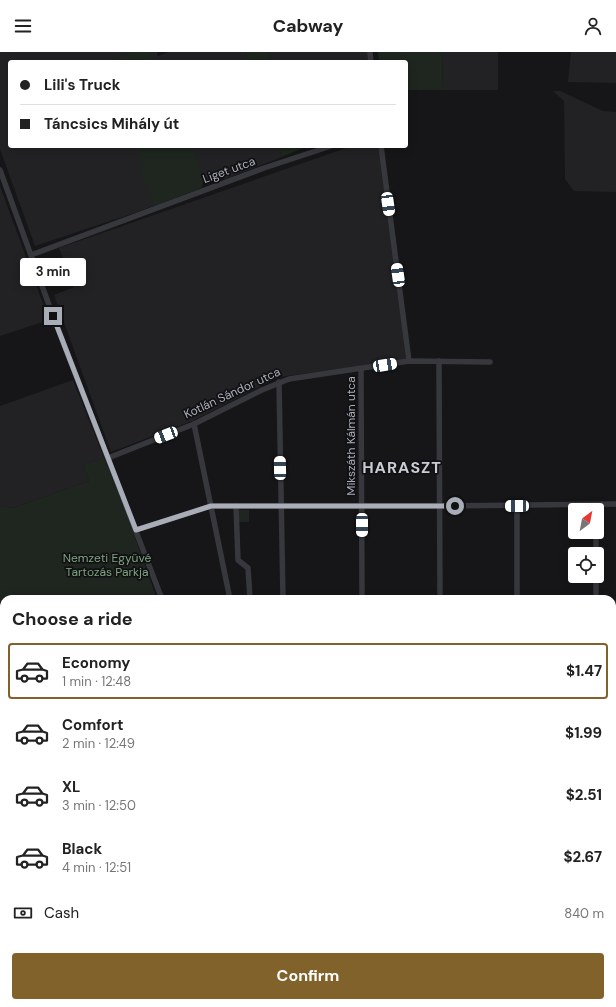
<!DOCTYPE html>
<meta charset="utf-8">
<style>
:root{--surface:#fff;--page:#f6f6f6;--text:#222;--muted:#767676;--line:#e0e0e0;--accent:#80622a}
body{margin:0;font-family:"DM Sans",sans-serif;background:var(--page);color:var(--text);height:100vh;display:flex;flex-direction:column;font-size:15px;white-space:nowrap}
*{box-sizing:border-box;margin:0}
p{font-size:13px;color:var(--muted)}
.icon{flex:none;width:22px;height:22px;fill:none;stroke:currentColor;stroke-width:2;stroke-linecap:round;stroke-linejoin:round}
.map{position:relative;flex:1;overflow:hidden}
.drawer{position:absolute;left:0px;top:543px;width:616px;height:412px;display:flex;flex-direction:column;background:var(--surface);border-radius:12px 12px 0 0;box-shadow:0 2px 10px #0003}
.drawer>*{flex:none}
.banner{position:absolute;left:8px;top:8px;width:400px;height:88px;border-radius:4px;box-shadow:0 2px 10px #0003;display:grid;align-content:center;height:88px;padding:0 12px;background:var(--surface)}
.needle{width:26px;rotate:32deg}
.tools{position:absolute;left:568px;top:451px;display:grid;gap:8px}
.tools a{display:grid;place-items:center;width:36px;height:36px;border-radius:4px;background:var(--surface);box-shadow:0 2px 10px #0003;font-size:20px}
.end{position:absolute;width:18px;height:18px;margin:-9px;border:5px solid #a8adb8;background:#111;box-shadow:0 0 0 2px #111}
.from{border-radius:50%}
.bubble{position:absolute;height:28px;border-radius:4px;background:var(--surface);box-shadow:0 2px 10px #0003;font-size:13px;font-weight:700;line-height:28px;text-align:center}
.car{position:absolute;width:12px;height:24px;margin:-12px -6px;border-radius:5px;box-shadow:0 0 3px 1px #0007;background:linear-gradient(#fff 24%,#345 0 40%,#fff 0 76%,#345 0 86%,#fff 0)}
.banner b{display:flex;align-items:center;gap:14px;height:38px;font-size:15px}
.banner b+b{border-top:1px solid var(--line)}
.banner i{width:10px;height:10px;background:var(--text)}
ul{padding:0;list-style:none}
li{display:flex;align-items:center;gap:12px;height:56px;margin:0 8px 6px;padding:0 4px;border:2px solid transparent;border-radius:4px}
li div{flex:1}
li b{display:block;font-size:15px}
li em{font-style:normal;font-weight:700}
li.on{border-color:var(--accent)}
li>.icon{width:36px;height:36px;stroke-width:1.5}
h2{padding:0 12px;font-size:18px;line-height:48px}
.pay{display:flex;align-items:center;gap:10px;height:44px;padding:0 12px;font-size:15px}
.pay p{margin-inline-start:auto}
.action{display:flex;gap:8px;margin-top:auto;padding:8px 12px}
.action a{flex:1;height:46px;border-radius:4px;background:var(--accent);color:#fff;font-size:16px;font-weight:700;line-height:46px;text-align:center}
header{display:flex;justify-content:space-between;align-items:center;height:52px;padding:0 12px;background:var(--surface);font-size:18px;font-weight:700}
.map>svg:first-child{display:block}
.built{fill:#222225}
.green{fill:#1e261f}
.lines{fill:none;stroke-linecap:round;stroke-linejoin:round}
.minor{stroke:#37383d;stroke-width:5.5}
.route{stroke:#a8adb8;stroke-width:5}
.labels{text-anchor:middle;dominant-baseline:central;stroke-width:3.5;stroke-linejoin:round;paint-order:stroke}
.street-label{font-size:12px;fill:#a8adb8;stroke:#111113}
.park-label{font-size:12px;fill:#7fa381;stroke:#111113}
.district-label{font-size:16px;font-weight:bold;letter-spacing:1px;fill:#c9ccd4;stroke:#111113}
</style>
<header><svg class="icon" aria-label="menu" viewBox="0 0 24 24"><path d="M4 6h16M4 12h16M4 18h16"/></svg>Cabway<svg class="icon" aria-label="person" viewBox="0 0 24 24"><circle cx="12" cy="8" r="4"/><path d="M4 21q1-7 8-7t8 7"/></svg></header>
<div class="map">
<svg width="616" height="955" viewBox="0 0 616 955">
<rect width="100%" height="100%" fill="#161618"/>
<!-- built -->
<g class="built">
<polygon points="0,0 157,0 158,4 169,0 245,0 248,10 10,10 10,94 278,94 282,105 225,127 221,124 204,129 201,136 137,160 35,194 0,97"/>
<polygon points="268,0 369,0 370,10 271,10"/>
<polygon points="442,0 498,0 498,38 443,38"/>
<polygon points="571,0 616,0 616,31 568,30"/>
<polygon points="553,39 560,39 603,59 616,60 616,140 574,139 565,127 564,49"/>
<polygon points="352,94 380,94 406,308 279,325 192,369 111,400 54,243 74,235 59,196"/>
<polygon points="0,134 49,268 0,284"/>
<polygon points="73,328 104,406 83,413 89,429 13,456 0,454 0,354"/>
<polygon points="0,799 4,800 4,951 133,951 133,955 10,955 4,953 3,955 0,955"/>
</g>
<!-- green -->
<g class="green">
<polygon points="133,0 146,0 150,5 152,10 108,10"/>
<polygon points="245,0 268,0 271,10 248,10"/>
<polygon points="378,0 442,0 443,38 406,38 406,10 379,10"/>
<polygon points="137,94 155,94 156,96 160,94 191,94 204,129 201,136 154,154 140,117 144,116"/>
<polygon points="278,94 302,94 303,96 282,105"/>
<polygon points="104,406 128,466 157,547 4,547 4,800 0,799 0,454 13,456 89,429 83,413"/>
<polygon points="238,458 249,458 249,470 239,470"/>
<polygon points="612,555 616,555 616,755 612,758"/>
<polygon points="133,951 308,951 310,955 133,955"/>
</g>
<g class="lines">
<!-- minor -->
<g class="minor">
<polyline points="370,0 371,10"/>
<polyline points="381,94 409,309"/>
<polyline points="0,118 53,264 162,547"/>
<polyline points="31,203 264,116 331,94"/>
<polyline points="439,309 440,547"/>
<polyline points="361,317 362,547"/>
<polyline points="279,330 283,547"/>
<polyline points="194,372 230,547"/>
<polyline points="108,406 194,372 262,338 289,327 409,309 490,310"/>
<polyline points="517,453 517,547"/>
<polyline points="236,454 238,508 248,516 250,547"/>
<polyline points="136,478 211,454 440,454 616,452"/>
<polyline points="596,480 596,502"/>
<polyline points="596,524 596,547"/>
<polyline points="612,553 616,552"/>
<polyline points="612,762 616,760"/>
<polyline points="612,837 616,835"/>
<polyline points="612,875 616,873"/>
<polyline points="612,929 616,928"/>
<polyline points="313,951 315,955"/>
<polyline points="423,951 424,955"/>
<polyline points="486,955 505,951"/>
</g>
</g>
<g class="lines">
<!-- route -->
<polyline class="route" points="53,264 136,478 211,454 455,454"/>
</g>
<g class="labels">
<!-- street labels -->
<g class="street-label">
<text transform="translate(229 118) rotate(-20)">Liget utca</text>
<text transform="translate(232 341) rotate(-25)">Kotlán Sándor utca</text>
<text transform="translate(351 384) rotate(-90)">Mikszáth Kálmán utca</text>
</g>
<!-- park labels -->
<g class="park-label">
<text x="107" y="506">Nemzeti Együvé<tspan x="107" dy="14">Tartozás Parkja</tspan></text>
</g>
<!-- district labels -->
<g class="district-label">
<text x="402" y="415">HARASZT</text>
</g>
</g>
</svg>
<div class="tools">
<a><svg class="needle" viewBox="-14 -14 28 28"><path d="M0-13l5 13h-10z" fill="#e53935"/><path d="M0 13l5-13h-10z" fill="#767676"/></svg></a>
<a><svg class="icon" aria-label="locate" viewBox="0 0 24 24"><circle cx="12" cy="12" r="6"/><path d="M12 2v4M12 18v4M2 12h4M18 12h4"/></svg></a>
</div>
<i class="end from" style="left:455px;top:454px"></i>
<i class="end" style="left:53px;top:264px"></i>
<div class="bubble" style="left:20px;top:206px;width:66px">3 min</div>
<i class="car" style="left:388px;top:152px;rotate:172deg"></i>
<i class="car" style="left:398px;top:223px;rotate:352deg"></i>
<i class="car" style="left:385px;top:313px;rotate:81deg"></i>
<i class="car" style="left:166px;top:383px;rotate:249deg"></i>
<i class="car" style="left:280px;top:416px;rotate:359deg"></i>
<i class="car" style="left:517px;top:454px;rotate:270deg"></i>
<i class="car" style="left:362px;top:473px;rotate:180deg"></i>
<div class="banner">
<b><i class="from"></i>Lili's Truck</b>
<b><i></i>Táncsics Mihály út</b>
</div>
<section class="drawer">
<h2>Choose a ride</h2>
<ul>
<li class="on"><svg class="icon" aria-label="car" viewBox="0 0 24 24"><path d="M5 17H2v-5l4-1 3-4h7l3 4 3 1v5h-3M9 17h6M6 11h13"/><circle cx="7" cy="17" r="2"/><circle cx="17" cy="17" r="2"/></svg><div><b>Economy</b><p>1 min · 12:48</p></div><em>$1.47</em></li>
<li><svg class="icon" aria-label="car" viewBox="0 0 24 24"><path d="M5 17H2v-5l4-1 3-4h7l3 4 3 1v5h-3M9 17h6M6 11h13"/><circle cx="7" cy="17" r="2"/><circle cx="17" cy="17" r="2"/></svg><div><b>Comfort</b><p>2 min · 12:49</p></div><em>$1.99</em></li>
<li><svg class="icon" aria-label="car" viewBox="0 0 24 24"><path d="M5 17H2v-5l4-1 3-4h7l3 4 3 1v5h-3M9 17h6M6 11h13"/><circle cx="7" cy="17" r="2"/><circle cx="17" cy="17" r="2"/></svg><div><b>XL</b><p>3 min · 12:50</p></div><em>$2.51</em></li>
<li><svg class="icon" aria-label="car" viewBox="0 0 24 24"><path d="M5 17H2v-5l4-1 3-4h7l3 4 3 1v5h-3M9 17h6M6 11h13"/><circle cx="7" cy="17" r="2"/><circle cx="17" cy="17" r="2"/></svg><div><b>Black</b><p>4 min · 12:51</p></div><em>$2.67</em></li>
</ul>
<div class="pay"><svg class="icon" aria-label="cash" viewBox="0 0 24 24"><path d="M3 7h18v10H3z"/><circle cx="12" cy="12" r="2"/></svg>Cash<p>840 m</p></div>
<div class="action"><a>Confirm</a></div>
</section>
</div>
